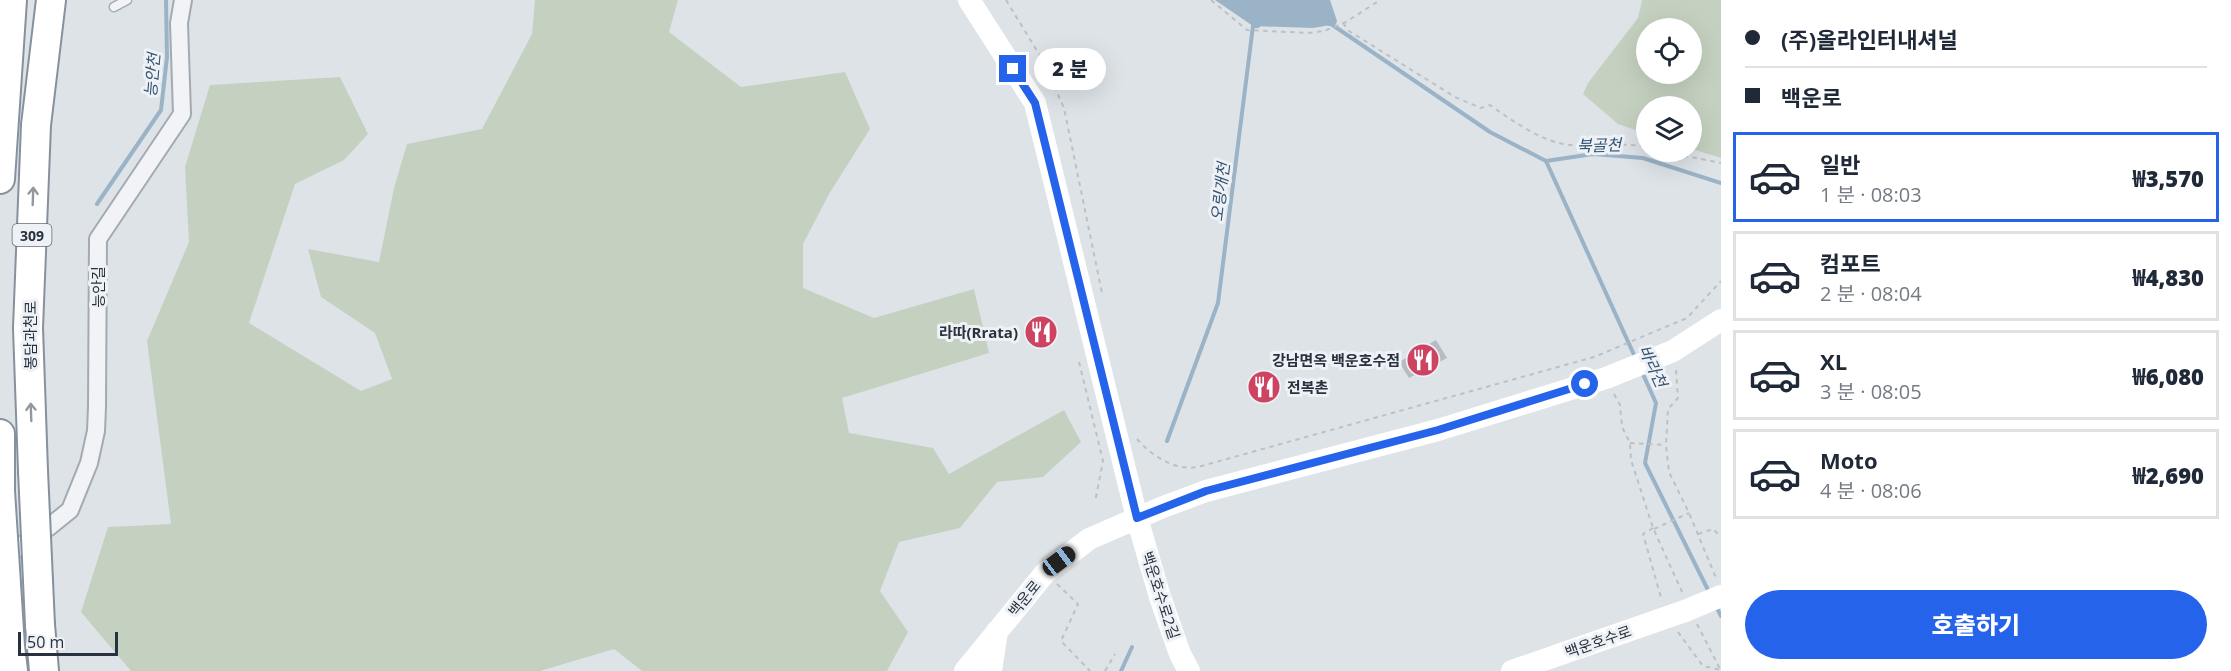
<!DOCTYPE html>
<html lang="ko">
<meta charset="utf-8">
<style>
:root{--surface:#fff;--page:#f6f6f7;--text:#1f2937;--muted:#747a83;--line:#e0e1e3;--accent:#2563eb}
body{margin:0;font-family:"Open Sans","Noto Sans KR",sans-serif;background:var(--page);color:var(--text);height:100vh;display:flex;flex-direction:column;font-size:22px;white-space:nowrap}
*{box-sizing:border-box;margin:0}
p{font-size:20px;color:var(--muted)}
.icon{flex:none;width:33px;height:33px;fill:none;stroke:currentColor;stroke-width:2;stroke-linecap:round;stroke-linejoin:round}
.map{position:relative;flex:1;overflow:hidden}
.sheet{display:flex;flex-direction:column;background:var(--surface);width:510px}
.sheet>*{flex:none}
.banner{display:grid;align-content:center;height:132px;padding:0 24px;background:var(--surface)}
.tools{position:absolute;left:1636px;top:18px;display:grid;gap:12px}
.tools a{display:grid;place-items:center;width:66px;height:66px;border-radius:50%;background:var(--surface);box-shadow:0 6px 24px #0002;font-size:30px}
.scale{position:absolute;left:18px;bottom:15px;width:100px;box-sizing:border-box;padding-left:6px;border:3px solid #28323e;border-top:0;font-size:16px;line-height:21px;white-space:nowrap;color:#28323e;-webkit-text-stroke:4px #eef1f5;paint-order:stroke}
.end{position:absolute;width:27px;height:27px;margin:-14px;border:8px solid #2563eb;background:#fff;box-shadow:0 0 0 3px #fff}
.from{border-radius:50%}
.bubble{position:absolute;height:42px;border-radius:21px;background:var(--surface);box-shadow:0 6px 24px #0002;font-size:20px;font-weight:800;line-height:42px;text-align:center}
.car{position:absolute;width:18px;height:36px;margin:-18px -9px;border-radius:8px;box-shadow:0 0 4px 2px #0007;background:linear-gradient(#222 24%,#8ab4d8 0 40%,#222 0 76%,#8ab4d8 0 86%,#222 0)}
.banner b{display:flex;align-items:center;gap:21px;height:57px;font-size:22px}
.banner b+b{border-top:2px solid var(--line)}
.banner i{width:15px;height:15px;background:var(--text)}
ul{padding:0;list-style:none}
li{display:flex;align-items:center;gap:18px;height:90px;margin:0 12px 9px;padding:0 12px;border:3px solid var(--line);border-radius:0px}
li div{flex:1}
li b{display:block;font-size:22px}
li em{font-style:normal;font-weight:800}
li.active{border-color:var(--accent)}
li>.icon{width:54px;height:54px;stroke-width:1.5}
.primary-button{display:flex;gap:12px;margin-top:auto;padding:12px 24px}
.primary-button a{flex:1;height:69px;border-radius:36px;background:var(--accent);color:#fff;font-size:24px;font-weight:800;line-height:69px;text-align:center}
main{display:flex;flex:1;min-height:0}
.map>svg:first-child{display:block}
.green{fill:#c5d1c0;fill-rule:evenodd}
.water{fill:#9ab3c7}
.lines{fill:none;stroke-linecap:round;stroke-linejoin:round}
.stream{stroke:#9ab3c7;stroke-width:4}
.building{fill:#b6bcc4}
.lane-casing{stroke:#a4aab2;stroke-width:11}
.street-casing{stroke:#a4aab2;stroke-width:20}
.highway-casing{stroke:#86919e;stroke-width:32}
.path{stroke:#bdc1c6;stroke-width:2;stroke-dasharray:4.5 4.5;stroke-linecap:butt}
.lane{stroke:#f1f3f6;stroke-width:8}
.street{stroke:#f1f3f6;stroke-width:16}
.secondary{stroke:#fff;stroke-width:22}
.highway{stroke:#fff;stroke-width:28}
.highway-bridge-casing{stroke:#86919e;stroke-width:32;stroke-linecap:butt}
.secondary-bridge{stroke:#fff;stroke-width:22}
.highway-bridge{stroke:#fff;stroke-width:28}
.oneway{stroke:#94989e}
.route{stroke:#2563eb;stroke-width:8}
.labels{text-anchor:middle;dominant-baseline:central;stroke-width:6;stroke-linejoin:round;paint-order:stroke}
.shield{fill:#eef1f5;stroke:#636b75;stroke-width:1.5}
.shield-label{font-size:14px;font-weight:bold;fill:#28323e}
.street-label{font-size:15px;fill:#28323e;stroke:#eef1f5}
.poi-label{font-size:15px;font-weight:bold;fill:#28323e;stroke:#eef1f5;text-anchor:end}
.water-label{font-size:16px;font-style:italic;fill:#335371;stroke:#eef1f5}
</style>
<main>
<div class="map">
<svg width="1721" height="671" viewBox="0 0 1721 671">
<rect width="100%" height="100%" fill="#dee3e8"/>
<!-- green -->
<g class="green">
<polygon points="535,0 678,0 669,32 741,87 845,72 870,129 829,194 803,244 803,288 874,318 974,289 989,353 842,398 849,433 933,448 949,474 1064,410 1081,442 1043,477 997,482 960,528 899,542 880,591 908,632 887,671 642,671 614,649 540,671 131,671 81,612 108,527 171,524 147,341 189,242 185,167 210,85 340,77 368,134 344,160 295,184 249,323 361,391 392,379 375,333 321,297 308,249 379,262 394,188 407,144 482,129 532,34"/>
<path d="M1642 0H1721V158L1692 149V106H1647V134L1618 124 1583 94 1588 83 1638 18ZM1647 28H1692V74H1647Z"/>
</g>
<!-- water -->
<polygon class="water" points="1215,0 1330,0 1337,21 1336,24 1313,28 1253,26"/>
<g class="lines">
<!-- stream -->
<g class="stream">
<polyline points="1329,24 1331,24 1490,132 1546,161"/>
<polyline points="1546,161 1635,357"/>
<polyline points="1546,161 1593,154 1643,158 1721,183"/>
<polyline points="97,204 161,110 167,57 166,0"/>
<polyline points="1642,372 1656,403 1645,463 1710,594"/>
<polyline points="1167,441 1218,303 1253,26 1258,26"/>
<polyline points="1716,606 1721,616"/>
<polyline points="1121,671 1132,647"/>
</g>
</g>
<!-- building -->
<polygon class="building" points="1436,340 1447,358 1409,378 1399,362"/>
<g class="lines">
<!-- lane casing -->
<g class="lane-casing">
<polyline id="lane" points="114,7 127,0"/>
</g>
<!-- street casing -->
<g class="street-casing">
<polyline id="street" points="1,559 49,527 70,510 89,463 96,431 97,407 98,239 182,114 179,23 183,0"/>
</g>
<!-- highway casing -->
<g class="highway-casing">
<g id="highway">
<polyline points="0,179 12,0"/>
<polyline points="0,434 0,491"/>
<polyline points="33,471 28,328 36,125 51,0"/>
<polyline points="40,625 44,671"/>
<polyline points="10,646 13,671"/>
</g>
</g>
<!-- path -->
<g class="path">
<polyline points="1006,0 1042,59 1064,108 1102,293"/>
<polyline points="1211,0 1247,30 1308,33 1324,31 1346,22 1380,0"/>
<path d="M1343 23 1349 31 1455 97 1481 108 1490 105C1508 118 1537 138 1559 143 1588 150 1618 141 1647 147"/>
<polyline points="1666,152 1721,163"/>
<polyline points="1079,362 1103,461 1095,502"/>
<polyline points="1676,370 1678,398 1668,409 1666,445 1669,472 1689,513 1716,578"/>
<polyline points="1614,394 1620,405 1622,427 1630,443 1631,460 1653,528 1683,594"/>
<path d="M1137 439C1152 456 1175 471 1198 467L1594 357 1687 318 1721 281"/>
<polyline points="1630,443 1666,445"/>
<polyline points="1653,528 1643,534 1662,601"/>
<polyline points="1654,529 1689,513"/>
<polyline points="1698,534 1713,529 1721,537"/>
<polyline points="1057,584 1078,604 1061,641 1090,671"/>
<polyline points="1697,624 1721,671"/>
<polyline points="1678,632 1703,666 1721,670"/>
<polyline points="1105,671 1115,654"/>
</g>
<!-- lane -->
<use href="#lane" class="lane"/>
<!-- street -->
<use href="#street" class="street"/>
<!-- secondary -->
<g class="secondary">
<polyline points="969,0 1035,103 1137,518 1160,597 1180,654 1189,671"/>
<polyline points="965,671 1045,573 1089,539 1163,507 1206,491 1438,430 1606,378 1673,351 1721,320"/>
<polyline points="991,671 997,631"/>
<polyline points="1512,671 1685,611"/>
</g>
<!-- highway -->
<use href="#highway" class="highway"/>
<!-- highway-bridge casing -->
<g class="highway-bridge-casing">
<g id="highway-bridge">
<polyline points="33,471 40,625"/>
<polyline points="0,491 10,646"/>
</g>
</g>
<!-- secondary-bridge -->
<polyline class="secondary-bridge" points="1685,611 1721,596"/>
<!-- highway-bridge -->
<use href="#highway-bridge" class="highway-bridge"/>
</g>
<!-- one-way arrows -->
<defs><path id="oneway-shaft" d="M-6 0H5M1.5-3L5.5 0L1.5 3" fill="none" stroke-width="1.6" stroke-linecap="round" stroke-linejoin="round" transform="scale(1.5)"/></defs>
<g class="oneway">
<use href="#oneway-shaft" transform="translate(33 196) rotate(-88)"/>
<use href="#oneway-shaft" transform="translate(31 412) rotate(-92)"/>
</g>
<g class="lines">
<!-- route -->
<polyline class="route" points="1013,69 1035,103 1137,518 1206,491 1438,430 1585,384"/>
</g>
<!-- icons -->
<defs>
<g id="restaurant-disc" transform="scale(1.725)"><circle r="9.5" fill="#cc4462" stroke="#eef1f5"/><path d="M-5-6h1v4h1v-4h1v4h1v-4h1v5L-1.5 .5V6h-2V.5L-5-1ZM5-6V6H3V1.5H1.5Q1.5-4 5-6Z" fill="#fff"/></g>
</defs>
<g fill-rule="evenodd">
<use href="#restaurant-disc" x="1041" y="332"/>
<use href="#restaurant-disc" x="1423" y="360"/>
<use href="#restaurant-disc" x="1264" y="387"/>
</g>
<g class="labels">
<!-- shield labels -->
<rect class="shield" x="12.5" y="224" width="39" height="22" rx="4.5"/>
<g class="shield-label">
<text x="32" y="235">309</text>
</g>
<!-- street labels -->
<g class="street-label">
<text transform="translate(98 287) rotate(-90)">능안길</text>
<text transform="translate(30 335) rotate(-90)">봉담과천로</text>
<text transform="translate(1161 595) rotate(72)">백운호수로2길</text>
<text transform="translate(1024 598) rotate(-51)">백운로</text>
<text transform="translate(1598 641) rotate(-19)">백운호수로</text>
</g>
<!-- poi labels -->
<g class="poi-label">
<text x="1018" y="332">라따(Rrata)</text>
<text x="1400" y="360">강남면옥 백운호수점</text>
<text x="1287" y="387" text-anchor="start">전복촌</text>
</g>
<!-- water labels -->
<g class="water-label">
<text transform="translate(152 75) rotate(-85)">능안천</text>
<text transform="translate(1599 145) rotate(-1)">북골천</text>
<text transform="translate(1220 192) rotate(-83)">오링개천</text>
<text transform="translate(1653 366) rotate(65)">바라천</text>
</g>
</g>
</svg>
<div class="tools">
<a><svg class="icon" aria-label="locate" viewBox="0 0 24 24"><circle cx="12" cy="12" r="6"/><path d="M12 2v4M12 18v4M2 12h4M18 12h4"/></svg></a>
<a><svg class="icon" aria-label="layers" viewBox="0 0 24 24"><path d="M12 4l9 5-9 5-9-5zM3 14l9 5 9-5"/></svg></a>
</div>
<div class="scale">50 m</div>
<i class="end from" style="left:1585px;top:384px"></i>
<i class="end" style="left:1013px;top:69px"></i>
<div class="bubble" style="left:1034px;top:48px;width:72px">2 분</div>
<i class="car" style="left:1059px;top:561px;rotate:53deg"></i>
</div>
<section class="sheet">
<div class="banner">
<b><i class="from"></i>(주)올라인터내셔널</b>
<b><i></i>백운로</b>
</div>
<ul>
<li class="active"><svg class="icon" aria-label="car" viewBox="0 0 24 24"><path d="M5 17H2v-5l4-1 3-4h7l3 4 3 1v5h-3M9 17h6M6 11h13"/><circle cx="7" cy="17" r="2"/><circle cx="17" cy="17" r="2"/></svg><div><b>일반</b><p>1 분 · 08:03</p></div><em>₩3,570</em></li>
<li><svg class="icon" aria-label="car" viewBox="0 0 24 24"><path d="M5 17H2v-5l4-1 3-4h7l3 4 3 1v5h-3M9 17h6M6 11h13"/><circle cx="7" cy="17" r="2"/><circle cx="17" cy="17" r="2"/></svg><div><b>컴포트</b><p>2 분 · 08:04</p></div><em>₩4,830</em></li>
<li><svg class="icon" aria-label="car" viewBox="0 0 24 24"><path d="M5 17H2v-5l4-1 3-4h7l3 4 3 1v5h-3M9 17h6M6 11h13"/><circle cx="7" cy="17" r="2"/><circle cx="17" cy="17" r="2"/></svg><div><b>XL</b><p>3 분 · 08:05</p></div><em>₩6,080</em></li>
<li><svg class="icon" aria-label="car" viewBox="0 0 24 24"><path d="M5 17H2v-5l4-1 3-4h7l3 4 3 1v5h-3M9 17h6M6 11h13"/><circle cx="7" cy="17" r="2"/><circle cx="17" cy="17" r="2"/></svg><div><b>Moto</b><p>4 분 · 08:06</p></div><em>₩2,690</em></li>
</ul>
<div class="primary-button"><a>호출하기</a></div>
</section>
</main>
